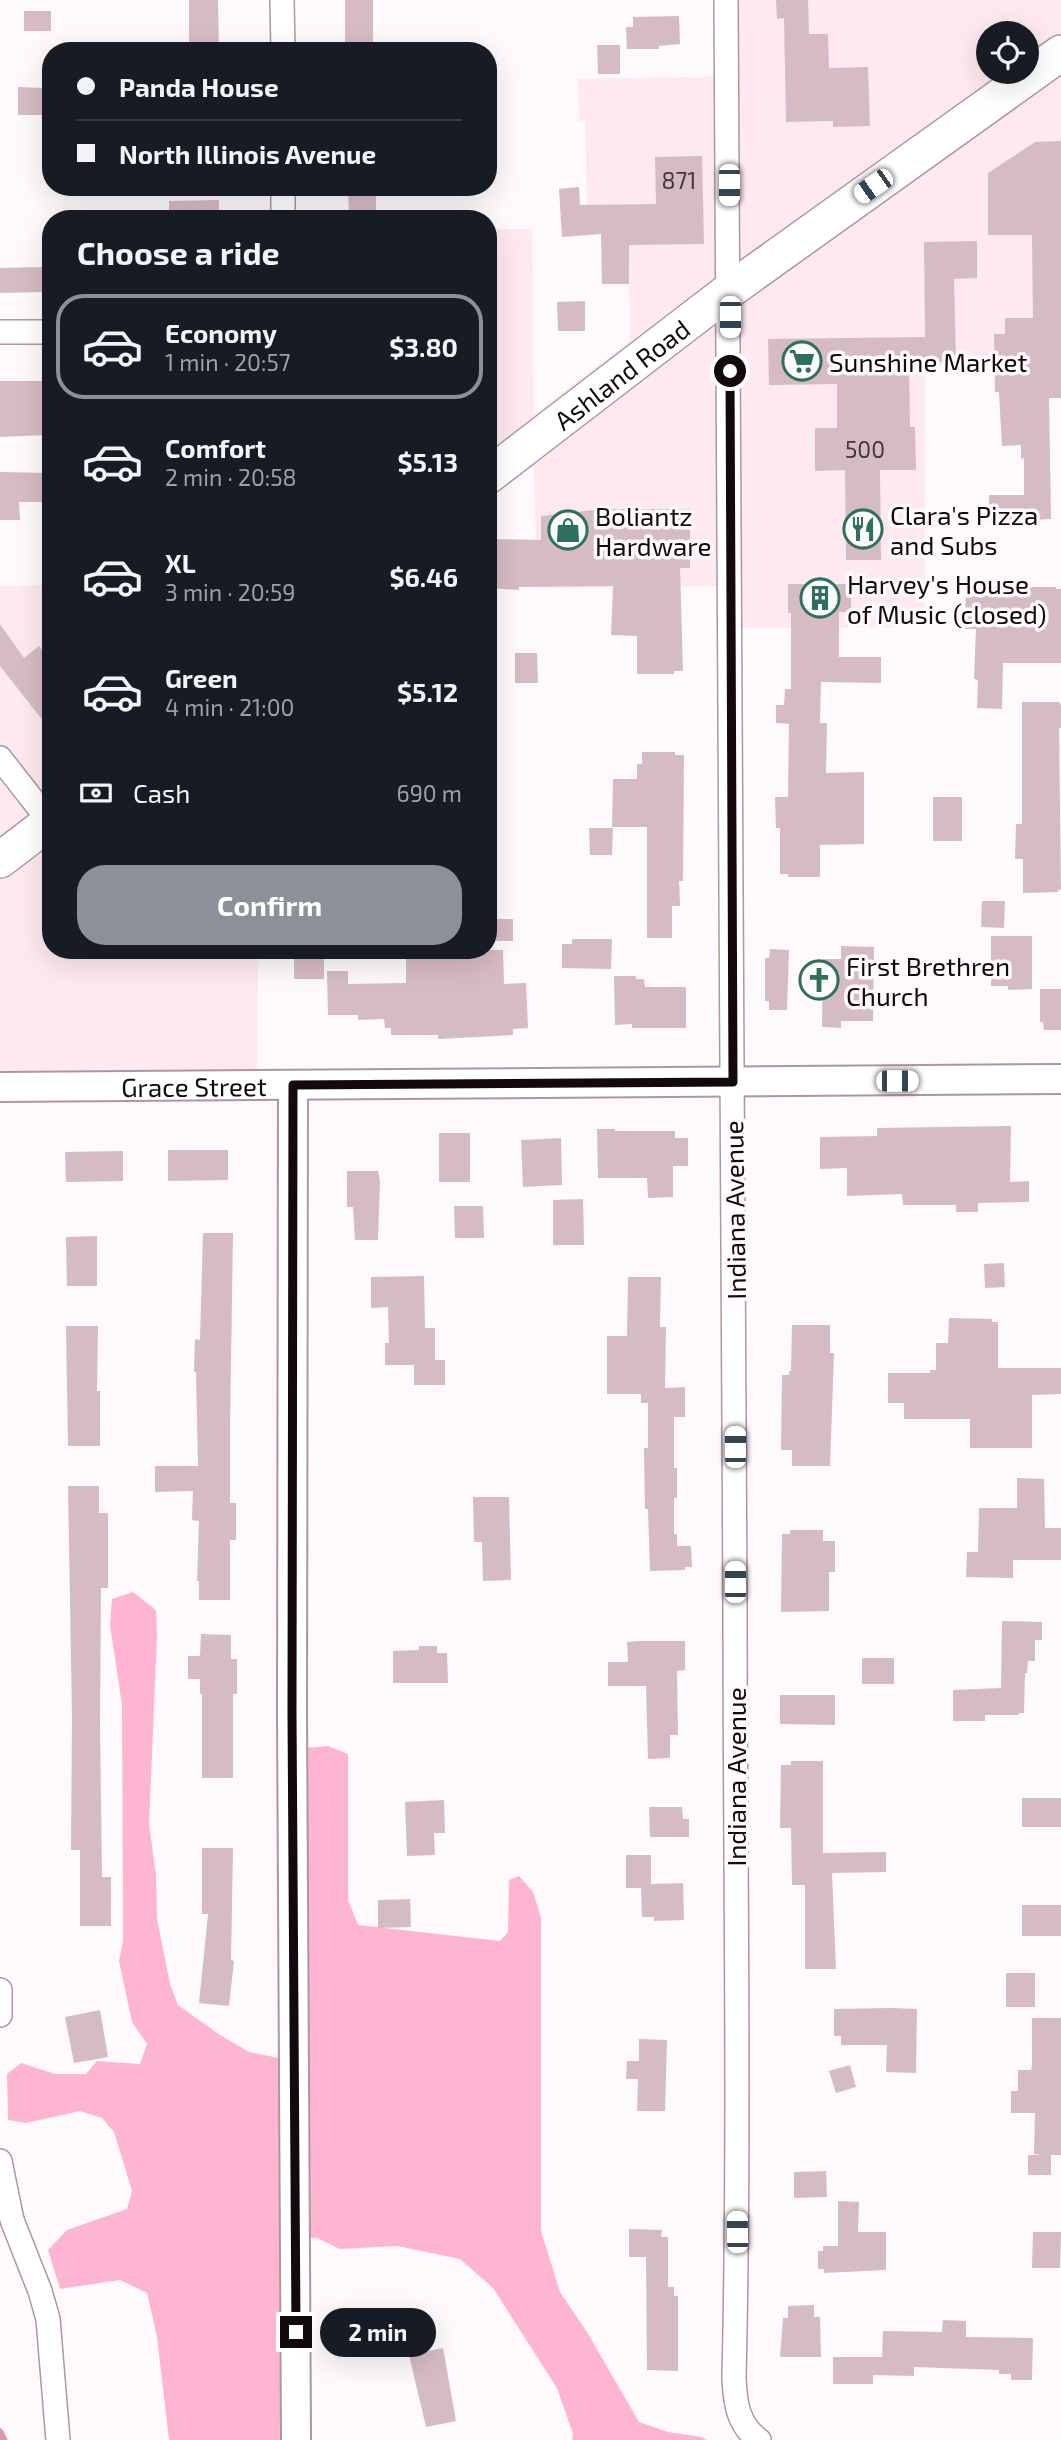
<!DOCTYPE html>
<meta charset="utf-8">
<style>
:root{--surface:#171b24;--page:#20242c;--text:#f1f3f6;--muted:#9ea1a6;--line:#363941;--accent:#8c9099}
body{margin:0;font-family:"Exo 2",sans-serif;background:var(--page);color:var(--text);height:100vh;display:flex;flex-direction:column;font-size:26px;white-space:nowrap}
*{box-sizing:border-box;margin:0}
p{font-size:23px;color:var(--muted)}
.icon{flex:none;width:38px;height:38px;fill:none;stroke:currentColor;stroke-width:2;stroke-linecap:round;stroke-linejoin:round}
.map{position:relative;flex:1;overflow:hidden}
.sheet{position:absolute;left:42px;top:210px;width:455px;height:749px;display:flex;flex-direction:column;background:var(--surface);border-radius:28px;box-shadow:0 7px 28px #0002}
.sheet>*{flex:none}
.top-card{position:absolute;left:42px;top:42px;width:455px;height:154px;border-radius:28px;box-shadow:0 7px 28px #0002;display:grid;align-content:center;height:154px;padding:0 35px;background:var(--surface)}
.fabs{position:absolute;left:976px;top:21px;display:grid;gap:14px}
.fabs a{display:grid;place-items:center;width:63px;height:63px;border-radius:50%;background:var(--surface);box-shadow:0 7px 28px #0002;font-size:35px}
.end{position:absolute;width:32px;height:32px;margin:-16px;border:9px solid #130a0e;background:#fff;box-shadow:0 0 0 4px #fff}
.from{border-radius:50%}
.bubble{position:absolute;height:49px;border-radius:24px;background:var(--surface);box-shadow:0 7px 28px #0002;font-size:23px;font-weight:700;line-height:49px;text-align:center}
.car{position:absolute;width:21px;height:42px;margin:-21px -10px;border-radius:9px;box-shadow:0 0 5px 2px #0007;background:linear-gradient(#fff 24%,#345 0 40%,#fff 0 76%,#345 0 86%,#fff 0)}
.top-card b{display:flex;align-items:center;gap:24px;height:66px;font-size:26px}
.top-card b+b{border-top:2px solid var(--line)}
.top-card i{width:18px;height:18px;background:var(--text)}
ul{padding:0;list-style:none}
li{display:flex;align-items:center;gap:21px;height:105px;margin:0 14px 10px;padding:0 21px;border:4px solid transparent;border-radius:28px}
li div{flex:1}
li b{display:block;font-size:26px}
li em{font-style:normal;font-weight:700}
li.active{border-color:var(--accent)}
li>.icon{width:63px;height:63px;stroke-width:1.5}
h2{padding:0 35px;font-size:32px;line-height:84px}
.pay{display:flex;align-items:center;gap:18px;height:77px;padding:0 35px;font-size:26px}
.pay p{margin-inline-start:auto}
.button{display:flex;gap:14px;margin-top:auto;padding:14px 35px}
.button a{flex:1;height:80px;border-radius:28px;background:var(--accent);color:#fff;font-size:28px;font-weight:700;line-height:80px;text-align:center}
.map>svg:first-child{display:block}
.built{fill:#fee9f1;fill-rule:evenodd}
.green{fill:#fdb5d1}
.lines{fill:none;stroke-linecap:round;stroke-linejoin:round}
.stream{stroke:#e096b3;stroke-width:7}
.building{fill:#d5bbc4}
.minor-casing{stroke:#ae969f;stroke-width:26}
.tertiary-casing{stroke:#ae969f;stroke-width:32}
.primary-casing{stroke:#ae969f;stroke-width:38}
.minor{stroke:#fff;stroke-width:23}
.tertiary{stroke:#fff;stroke-width:28}
.primary{stroke:#fff;stroke-width:35}
.route{stroke:#130a0e;stroke-width:9}
.labels{text-anchor:middle;dominant-baseline:central;stroke-width:7;stroke-linejoin:round;paint-order:stroke}
.number-label{font-size:23px;fill:#44363c}
.poi-label{font-size:26px;fill:#130a0e;stroke:#fef9fa;text-anchor:start}
.street-label{font-size:26px;fill:#130a0e;stroke:#fef9fa}
</style>
<div class="map">
<svg width="1061" height="2440" viewBox="0 0 1061 2440">
<rect width="100%" height="100%" fill="#fef9fa"/>
<!-- built -->
<g class="built">
<path d="M736 0H1061V365L925 367V627L742 628V586L537 588 534 466 488 500V229H532L534 414 630 341 629 246 587 214 585 121H579L578 79 736 76ZM989 33H1027V72H989Z"/>
<polygon points="51,585 51,950 258,950 257,1070 0,1072 0,586"/>
</g>
<!-- green -->
<g class="green">
<polygon points="133,1592 156,1610 157,1637 149,1824 156,1875 157,1919 170,1984 178,2005 220,2035 249,2052 284,2059 284,2440 169,2440 157,2337 147,2293 120,2280 60,2289 48,2250 67,2230 127,2209 132,2191 114,2132 102,2118 80,2111 26,2123 8,2120 7,2074 21,2063 55,2074 86,2074 97,2061 140,2064 147,2044 132,2022 119,1961 123,1941 122,1705 110,1625 112,1599"/>
<polygon points="328,1746 348,1754 348,1900 358,1925 500,1941 508,1932 509,1880 519,1876 533,1892 541,1918 541,2231 560,2292 587,2332 639,2422 668,2432 702,2437 706,2440 572,2440 573,2434 557,2388 493,2288 460,2259 397,2246 340,2249 317,2238 307,2238 304,1748"/>
</g>
<g class="lines">
<!-- stream -->
<polyline class="stream" points="0,2432 4,2440"/>
</g>
<!-- building -->
<g class="building">
<polygon points="189,0 218,0 219,51 189,51"/>
<rect x="345" y="0" width="28" height="51"/>
<polygon points="776,0 808,0 809,34 828,34 829,68 868,67 870,126 833,127 833,121 786,122 784,18 777,19"/>
<rect x="24" y="11" width="27" height="20"/>
<polygon points="679,16 680,44 659,46 659,49 627,49 626,27 633,27 633,17"/>
<polygon points="597,45 620,45 620,74 598,74"/>
<polygon points="18,87 44,88 43,115 18,115"/>
<polygon points="1061,141 1061,398 1049,398 1051,519 989,522 989,495 1024,495 1024,458 1021,459 1021,445 1002,446 999,392 995,392 994,334 1005,334 1005,318 1033,318 1032,235 988,235 988,173 1035,142"/>
<polygon points="702,156 704,244 629,245 629,284 602,284 601,234 562,237 559,189 579,187 580,205 656,204 655,157"/>
<polygon points="376,188 376,219 349,219 348,189"/>
<polygon points="219,200 219,219 169,219 169,201"/>
<polygon points="977,241 977,278 954,279 956,362 909,363 910,427 915,427 916,470 880,470 881,560 846,560 845,470 815,471 815,428 837,428 837,384 769,385 768,339 925,337 924,242"/>
<polygon points="43,267 43,292 0,293 0,268"/>
<polygon points="585,301 585,331 558,331 557,302"/>
<polygon points="0,381 46,381 46,435 0,437"/>
<polygon points="0,472 50,473 50,502 19,502 20,520 0,520"/>
<polygon points="603,509 690,509 690,568 680,568 683,671 674,671 674,674 637,674 637,636 611,635 613,586 519,587 519,590 490,588 490,539 541,540 541,516"/>
<polygon points="788,584 851,584 851,612 839,612 839,657 881,657 881,683 821,682 820,723 827,723 826,773 864,772 864,844 820,845 820,877 788,877 788,874 780,874 780,828 776,828 775,797 788,797 789,724 776,723 776,705 784,705 785,689 791,689 791,613 788,613"/>
<polygon points="966,587 1056,587 1056,589 1061,589 1061,663 1003,663 1002,709 977,708 978,680 974,679 976,629 965,629"/>
<polygon points="0,624 24,658 39,646 51,661 51,731 0,666"/>
<polygon points="515,653 537,653 538,683 515,683"/>
<polygon points="1022,702 1059,702 1061,705 1061,728 1059,728 1061,890 1058,890 1058,892 1023,893 1023,859 1015,859 1016,824 1022,824"/>
<polygon points="642,752 675,752 675,755 684,755 683,881 679,881 680,906 672,906 672,938 647,938 647,827 612,827 613,779 637,779 637,764 642,764"/>
<rect x="933" y="797" width="29" height="44"/>
<polygon points="589,828 613,828 612,855 590,855"/>
<polygon points="982,901 1005,901 1004,928 981,927"/>
<rect x="488" y="919" width="25" height="22"/>
<polygon points="991,936 1032,936 1032,989 1008,990 1008,986 991,986"/>
<polygon points="572,939 612,939 611,969 562,968 562,944 572,944"/>
<polygon points="841,946 874,947 873,1021 841,1021 841,1028 822,1027 823,959 841,959"/>
<polygon points="770,949 789,950 787,1010 769,1010 769,1001 765,1001 765,958 769,958"/>
<rect x="294" y="950" width="30" height="29"/>
<polygon points="460,950 503,950 504,984 526,983 528,1028 513,1029 513,1035 438,1039 438,1035 391,1035 391,1028 385,1028 384,1019 358,1020 358,1015 328,1015 327,971 348,971 348,984 406,983 406,954 460,954"/>
<polygon points="614,976 636,976 636,979 644,979 645,987 686,987 686,1028 632,1028 632,1024 615,1025"/>
<polygon points="1040,989 1061,989 1061,1030 1044,1030 1043,1022 1040,1022"/>
<polygon points="1011,1126 1010,1182 1029,1181 1029,1202 978,1203 978,1212 956,1212 956,1205 903,1205 902,1194 847,1196 847,1168 820,1169 820,1137 877,1136 877,1128"/>
<polygon points="597,1129 615,1129 615,1131 675,1131 675,1138 688,1138 688,1166 673,1166 673,1197 648,1198 647,1178 598,1178"/>
<rect x="439" y="1133" width="31" height="49"/>
<polygon points="561,1138 562,1185 523,1187 521,1140"/>
<polygon points="168,1150 228,1150 228,1180 168,1181"/>
<polygon points="123,1151 123,1181 66,1182 65,1152"/>
<polygon points="347,1171 378,1171 380,1182 378,1240 355,1240 353,1207 347,1207"/>
<polygon points="583,1199 584,1245 553,1245 553,1200"/>
<polygon points="454,1206 483,1206 484,1238 455,1238"/>
<polygon points="203,1233 233,1233 230,1427 230,1503 236,1503 236,1540 230,1540 230,1600 199,1600 199,1581 197,1581 199,1521 192,1520 193,1491 155,1492 155,1466 198,1466 196,1372 194,1372 195,1339 200,1340"/>
<polygon points="97,1236 97,1286 67,1286 66,1237"/>
<polygon points="1004,1263 1005,1287 985,1288 984,1264"/>
<polygon points="424,1276 425,1328 435,1328 435,1360 445,1360 445,1385 414,1385 414,1365 385,1365 385,1343 389,1343 388,1307 371,1308 371,1277"/>
<polygon points="628,1277 661,1277 660,1327 666,1327 665,1388 685,1387 685,1417 674,1417 674,1468 677,1468 677,1498 674,1498 674,1534 677,1534 677,1546 691,1546 692,1567 685,1567 685,1570 650,1571 648,1509 645,1509 644,1448 648,1448 648,1403 641,1403 641,1394 607,1394 607,1336 627,1336"/>
<polygon points="949,1318 992,1319 992,1322 998,1322 998,1368 1061,1368 1061,1394 1032,1395 1032,1448 970,1448 970,1419 904,1419 904,1403 888,1403 888,1373 930,1373 930,1370 936,1370 936,1343 948,1343"/>
<polygon points="792,1325 830,1325 830,1353 834,1353 830,1466 792,1466 792,1450 781,1450 782,1375 789,1375 789,1371 791,1371"/>
<polygon points="66,1326 98,1326 97,1391 100,1391 100,1446 68,1446"/>
<polygon points="1017,1478 1044,1479 1045,1528 1061,1528 1061,1560 1013,1560 1013,1578 966,1577 967,1552 978,1552 979,1508 1017,1508"/>
<polygon points="68,1486 99,1486 99,1513 108,1513 108,1588 101,1588 100,1723 102,1877 111,1877 111,1926 80,1926 80,1850 71,1850 72,1716"/>
<polygon points="473,1497 509,1497 511,1580 483,1581 482,1542 474,1542"/>
<polygon points="790,1530 823,1530 823,1541 835,1541 835,1572 829,1572 829,1611 781,1612 782,1534 790,1534"/>
<polygon points="1002,1621 1042,1622 1042,1640 1035,1640 1035,1661 1028,1661 1027,1673 1025,1673 1024,1713 1019,1713 1019,1715 985,1715 985,1721 953,1721 953,1690 1001,1688"/>
<polygon points="201,1634 231,1635 231,1659 237,1659 237,1694 233,1694 233,1778 202,1778 202,1694 200,1694 200,1679 188,1679 188,1656 200,1656"/>
<polygon points="639,1641 685,1641 685,1670 677,1671 678,1735 670,1735 670,1758 648,1759 646,1686 608,1686 608,1662 628,1662 627,1642"/>
<polygon points="419,1646 437,1646 437,1653 447,1653 448,1683 393,1683 393,1651 419,1650"/>
<rect x="862" y="1658" width="32" height="26"/>
<polygon points="780,1695 835,1695 835,1725 780,1724"/>
<polygon points="791,1761 823,1761 823,1853 886,1852 886,1872 832,1873 836,1969 805,1969 805,1885 792,1885 791,1828 780,1828 781,1765 791,1765"/>
<rect x="1022" y="1798" width="39" height="29"/>
<polygon points="444,1800 445,1833 434,1833 435,1855 407,1856 405,1802"/>
<polygon points="649,1807 682,1807 683,1819 689,1819 689,1837 650,1837"/>
<polygon points="202,1848 233,1848 231,1960 234,1961 229,2006 199,2003 208,1914 202,1914"/>
<polygon points="626,1855 651,1855 651,1884 683,1883 684,1920 654,1921 654,1917 642,1917 641,1888 626,1888"/>
<polygon points="410,1899 411,1927 378,1928 378,1900"/>
<rect x="1022" y="1905" width="39" height="31"/>
<rect x="1006" y="1973" width="29" height="34"/>
<polygon points="892,2008 917,2009 916,2073 886,2072 887,2045 841,2045 841,2036 834,2036 834,2009"/>
<polygon points="100,2010 108,2057 74,2063 65,2017"/>
<polygon points="1032,2018 1061,2018 1061,2155 1051,2155 1051,2175 1028,2175 1028,2155 1041,2155 1034,2154 1035,2113 1011,2113 1011,2091 1018,2091 1018,2070 1031,2070 1032,2066"/>
<polygon points="639,2039 667,2040 665,2111 637,2111 638,2079 626,2079 627,2061 639,2061"/>
<polygon points="850,2065 856,2087 836,2093 829,2071"/>
<polygon points="826,2171 827,2197 794,2198 794,2172"/>
<polygon points="838,2201 859,2202 858,2232 886,2232 886,2270 824,2273 824,2269 818,2269 818,2251 823,2251 823,2246 838,2246"/>
<polygon points="629,2229 662,2230 661,2237 668,2237 668,2287 674,2287 674,2296 678,2296 678,2371 647,2370 646,2257 629,2257"/>
<polygon points="1033,2232 1061,2232 1060,2268 1032,2268"/>
<polygon points="814,2305 814,2317 820,2317 821,2357 780,2357 783,2318 788,2318 788,2306"/>
<polygon points="943,2320 966,2321 966,2337 1033,2338 1032,2380 1011,2380 1011,2374 999,2374 999,2370 914,2367 914,2376 873,2375 873,2384 833,2384 833,2357 882,2357 883,2331 942,2332"/>
<polygon points="443,2348 456,2421 426,2427 409,2355"/>
</g>
<g class="lines">
<!-- minor casing -->
<g class="minor-casing">
<g id="minor">
<polyline points="282,0 283,51"/>
<path d="M726 0C732 534 735 1068 735 1602 735 1860 740 2120 734 2378 735 2403 738 2425 759 2440"/>
<polyline points="283,187 283,219"/>
<polyline points="0,332 51,332"/>
<polyline points="0,758 50,822"/>
<polyline points="0,1990 0,2015"/>
<polyline points="0,2161 12,2220 40,2291 48,2319 58,2440"/>
</g>
</g>
<!-- tertiary casing -->
<g class="tertiary-casing">
<g id="tertiary">
<polyline points="293,1085 292,1713 296,2440"/>
<path id="s1" d="M0 1087 1061 1079"/>
</g>
</g>
<!-- primary casing -->
<g class="primary-casing">
<g id="primary">
<path id="s2" d="M488 476 730 290 1061 53"/>
<polyline points="0,860 51,821"/>
</g>
</g>
<!-- minor -->
<use href="#minor" class="minor"/>
<!-- tertiary -->
<use href="#tertiary" class="tertiary"/>
<!-- primary -->
<use href="#primary" class="primary"/>
</g>
<g class="lines">
<!-- route -->
<polyline class="route" points="296,2332 292,1713 293,1085 733,1082 730,371"/>
</g>
<!-- icons -->
<defs>
<g id="supermarket-ring" transform="scale(2.0125)"><circle r="9.5" fill="#fef9fa" stroke="#2e705f" stroke-width="1.5"/><path d="M-6-5.5h2.5l.6 2H6L4.5 2H-2.5L-4.4-4H-6ZM-1.5 3.2a1.3 1.3 0 1 0 .1 0ZM3 3.2a1.3 1.3 0 1 0 .1 0Z" fill="#2e705f"/></g>
<g id="restaurant-ring" transform="scale(2.0125)"><circle r="9.5" fill="#fef9fa" stroke="#2e705f" stroke-width="1.5"/><path d="M-5-6h1v4h1v-4h1v4h1v-4h1v5L-1.5 .5V6h-2V.5L-5-1ZM5-6V6H3V1.5H1.5Q1.5-4 5-6Z" fill="#2e705f"/></g>
<g id="shop-ring" transform="scale(2.0125)"><circle r="9.5" fill="#fef9fa" stroke="#2e705f" stroke-width="1.5"/><path d="M-5-2.5h2.3a2.7 3.5 0 0 1 5.4 0H5L5.5 6h-11ZM-1.5-2.5h3a1.5 2.3 0 0 0-3 0Z" fill="#2e705f"/></g>
<g id="building-ring" transform="scale(2.0125)"><circle r="9.5" fill="#fef9fa" stroke="#2e705f" stroke-width="1.5"/><path d="M-4-6H4V6H1V3H-1V6H-4ZM-2.5-4.3h1.7v1.8h-1.7ZM.8-4.3h1.7v1.8H.8ZM-2.5-1h1.7V.8h-1.7ZM.8-1h1.7V.8H.8Z" fill="#2e705f"/></g>
<g id="church-ring" transform="scale(2.0125)"><circle r="9.5" fill="#fef9fa" stroke="#2e705f" stroke-width="1.5"/><path d="M-1.2-6h2.4v3.5h3.3v2.4h-3.3V6h-2.4V-.1h-3.3v-2.4h3.3Z" fill="#2e705f"/></g>
</defs>
<g fill-rule="evenodd">
<use href="#supermarket-ring" x="802" y="361"/>
<use href="#restaurant-ring" x="863" y="529"/>
<use href="#shop-ring" x="568" y="530"/>
<use href="#building-ring" x="820" y="598"/>
<use href="#church-ring" x="819" y="980"/>
</g>
<g class="labels">
<!-- number labels -->
<g class="number-label">
<text x="679" y="180">871</text>
<text x="865" y="449">500</text>
</g>
<!-- poi labels -->
<g class="poi-label">
<text x="829" y="361">Sunshine Market</text>
<text x="890" y="514">Clara's Pizza<tspan x="890" dy="30">and Subs</tspan></text>
<text x="595" y="515">Boliantz<tspan x="595" dy="30">Hardware</tspan></text>
<text x="847" y="583">Harvey's House<tspan x="847" dy="30">of Music (closed)</tspan></text>
<text x="846" y="965">First Brethren<tspan x="846" dy="30">Church</tspan></text>
</g>
<!-- street labels -->
<g class="street-label">
<text stroke="none"><textPath href="#s2" startOffset="168">Ashland Road</textPath></text>
<text stroke="none"><textPath href="#s1" startOffset="194">Grace Street</textPath></text>
<text transform="translate(734 1210) rotate(-91)">Indiana Avenue</text>
<text transform="translate(735 1777) rotate(-90)">Indiana Avenue</text>
</g>
</g>
</svg>
<div class="fabs">
<a><svg class="icon" aria-label="locate" viewBox="0 0 24 24"><circle cx="12" cy="12" r="6"/><path d="M12 2v4M12 18v4M2 12h4M18 12h4"/></svg></a>
</div>
<i class="end from" style="left:730px;top:371px"></i>
<i class="end" style="left:296px;top:2332px"></i>
<div class="bubble" style="left:320px;top:2308px;width:116px">2 min</div>
<i class="car" style="left:729px;top:185px;rotate:180deg"></i>
<i class="car" style="left:873px;top:186px;rotate:235deg"></i>
<i class="car" style="left:730px;top:317px;rotate:180deg"></i>
<i class="car" style="left:897px;top:1081px;rotate:90deg"></i>
<i class="car" style="left:735px;top:1447px;rotate:0deg"></i>
<i class="car" style="left:735px;top:1582px;rotate:0deg"></i>
<i class="car" style="left:737px;top:2232px;rotate:359deg"></i>
<div class="top-card">
<b><i class="from"></i>Panda House</b>
<b><i></i>North Illinois Avenue</b>
</div>
<section class="sheet">
<h2>Choose a ride</h2>
<ul>
<li class="active"><svg class="icon" aria-label="car" viewBox="0 0 24 24"><path d="M5 17H2v-5l4-1 3-4h7l3 4 3 1v5h-3M9 17h6M6 11h13"/><circle cx="7" cy="17" r="2"/><circle cx="17" cy="17" r="2"/></svg><div><b>Economy</b><p>1 min · 20:57</p></div><em>$3.80</em></li>
<li><svg class="icon" aria-label="car" viewBox="0 0 24 24"><path d="M5 17H2v-5l4-1 3-4h7l3 4 3 1v5h-3M9 17h6M6 11h13"/><circle cx="7" cy="17" r="2"/><circle cx="17" cy="17" r="2"/></svg><div><b>Comfort</b><p>2 min · 20:58</p></div><em>$5.13</em></li>
<li><svg class="icon" aria-label="car" viewBox="0 0 24 24"><path d="M5 17H2v-5l4-1 3-4h7l3 4 3 1v5h-3M9 17h6M6 11h13"/><circle cx="7" cy="17" r="2"/><circle cx="17" cy="17" r="2"/></svg><div><b>XL</b><p>3 min · 20:59</p></div><em>$6.46</em></li>
<li><svg class="icon" aria-label="car" viewBox="0 0 24 24"><path d="M5 17H2v-5l4-1 3-4h7l3 4 3 1v5h-3M9 17h6M6 11h13"/><circle cx="7" cy="17" r="2"/><circle cx="17" cy="17" r="2"/></svg><div><b>Green</b><p>4 min · 21:00</p></div><em>$5.12</em></li>
</ul>
<div class="pay"><svg class="icon" aria-label="cash" viewBox="0 0 24 24"><path d="M3 7h18v10H3z"/><circle cx="12" cy="12" r="2"/></svg>Cash<p>690 m</p></div>
<div class="button"><a>Confirm</a></div>
</section>
</div>
